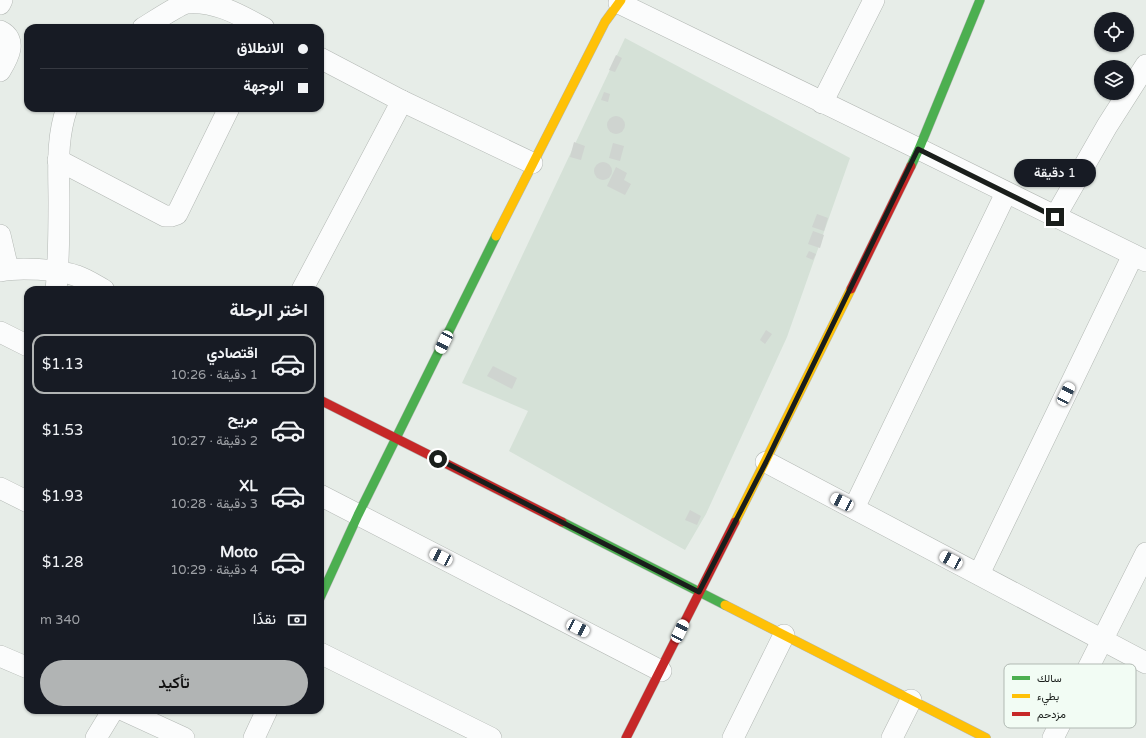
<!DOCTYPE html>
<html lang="ar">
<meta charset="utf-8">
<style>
:root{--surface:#171b24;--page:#242831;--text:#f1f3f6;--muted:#9ea1a6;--line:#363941;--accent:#b1b4b4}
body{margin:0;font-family:"Varela Round",Vazirmatn,sans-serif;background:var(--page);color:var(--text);direction:rtl;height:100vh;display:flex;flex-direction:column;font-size:15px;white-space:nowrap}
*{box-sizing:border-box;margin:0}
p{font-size:13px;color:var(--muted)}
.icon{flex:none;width:22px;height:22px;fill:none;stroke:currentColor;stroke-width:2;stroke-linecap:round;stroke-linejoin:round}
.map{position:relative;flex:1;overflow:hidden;direction:ltr}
.side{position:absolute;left:24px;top:286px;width:300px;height:428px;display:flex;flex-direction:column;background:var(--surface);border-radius:12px;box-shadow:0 1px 3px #0004;direction:rtl}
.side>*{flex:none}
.banner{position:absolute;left:24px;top:24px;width:300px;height:88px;border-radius:12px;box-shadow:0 1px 3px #0004;direction:rtl;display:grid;align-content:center;height:88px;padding:0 16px;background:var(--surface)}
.fabs{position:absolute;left:1094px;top:12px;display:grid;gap:8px}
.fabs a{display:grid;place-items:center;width:40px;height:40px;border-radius:50%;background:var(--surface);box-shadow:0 1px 3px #0004;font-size:20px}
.end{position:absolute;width:18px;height:18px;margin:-9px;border:5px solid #1a1e1b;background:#fff;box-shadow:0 0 0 2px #fff}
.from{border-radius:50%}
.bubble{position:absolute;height:28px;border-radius:14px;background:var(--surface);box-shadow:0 1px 3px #0004;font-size:13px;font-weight:600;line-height:28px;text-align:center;direction:rtl}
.car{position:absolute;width:12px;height:24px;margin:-12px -6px;border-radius:5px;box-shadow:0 0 3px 1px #0007;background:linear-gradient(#fff 24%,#345 0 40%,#fff 0 76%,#345 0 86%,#fff 0)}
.banner b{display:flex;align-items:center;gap:14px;height:38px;font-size:15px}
.banner b+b{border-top:1px solid var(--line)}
.banner i{width:10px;height:10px;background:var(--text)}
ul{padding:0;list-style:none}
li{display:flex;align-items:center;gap:12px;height:60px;margin:0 8px 6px;padding:0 8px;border:2px solid transparent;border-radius:12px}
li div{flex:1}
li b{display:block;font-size:15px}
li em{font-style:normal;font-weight:600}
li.active{border-color:var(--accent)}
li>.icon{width:36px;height:36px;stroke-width:1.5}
h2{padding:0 16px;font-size:18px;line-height:48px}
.pay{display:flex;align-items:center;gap:10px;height:44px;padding:0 16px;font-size:15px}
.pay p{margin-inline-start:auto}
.cta{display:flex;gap:8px;margin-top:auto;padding:8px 16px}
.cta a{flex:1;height:46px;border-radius:24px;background:var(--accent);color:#111;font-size:16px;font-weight:600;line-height:46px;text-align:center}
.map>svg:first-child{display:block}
.built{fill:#d5e1d7}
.building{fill:#cfd4d0}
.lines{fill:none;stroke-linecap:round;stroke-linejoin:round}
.street-casing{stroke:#b3b8b4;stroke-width:22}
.fast-casing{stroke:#b3b8b4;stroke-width:10}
.slow-casing{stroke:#b3b8b4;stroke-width:10}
.jam-casing{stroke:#b3b8b4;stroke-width:10}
.street{stroke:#fbfcfc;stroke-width:21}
.fast{stroke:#4caf50;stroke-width:9}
.slow{stroke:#ffc107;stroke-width:9}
.jam{stroke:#c62828;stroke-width:9}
.route{stroke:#1a1e1b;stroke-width:5}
.key{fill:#f2fcf4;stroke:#b1b9b3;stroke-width:1}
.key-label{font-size:11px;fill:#1a1e1b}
</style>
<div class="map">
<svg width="1146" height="738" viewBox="0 0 1146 738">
<rect width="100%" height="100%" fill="#e7ede8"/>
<!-- built -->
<polygon class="built" points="625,38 850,158 787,337 706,514 685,550 509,451 528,411 462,383"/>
<!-- building -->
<g class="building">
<polygon points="616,55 622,58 615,72 609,70"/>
<polygon points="604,92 610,94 608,102 601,100"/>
<circle cx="616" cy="125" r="9"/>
<polygon points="574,142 585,146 581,160 570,157"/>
<polygon points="613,143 624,146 620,161 609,158"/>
<circle cx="603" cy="171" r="9"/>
<polygon points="616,167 627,173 624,180 631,184 625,195 607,186"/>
<polygon points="817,214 828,218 824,231 812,227"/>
<polygon points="813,231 824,235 820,248 808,244"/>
<polygon points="809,251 816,254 813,260 806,257"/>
<polygon points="766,330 772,334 765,344 760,340"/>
<polygon points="493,366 517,378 512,389 487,376"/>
<polygon points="690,510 701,516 697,525 685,520"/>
</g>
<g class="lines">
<!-- street casing -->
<g class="street-casing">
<g id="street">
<polyline points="619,3 919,149 1146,261"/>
<polyline points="0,4 2,0"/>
<path d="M143 28C153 22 177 6 186 3 215 0 240 15 264 28"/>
<path d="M0 31C19 40 7 59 0 71"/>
<polyline points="320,58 402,101 532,163"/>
<polyline points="822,103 874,0"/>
<polyline points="58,160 165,216 171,216 177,214 229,108"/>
<polyline points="1055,217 1107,126 1146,65"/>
<polyline points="0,235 8,269"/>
<path d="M0 271C18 267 59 269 77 276 86 279 95 285 104 290"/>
<path d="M56 290C59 261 59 231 59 202 59 170 56 139 67 108"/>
<polyline points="302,290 402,101"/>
<polyline points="0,332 28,346"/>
<polyline points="766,462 1146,663"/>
<polyline points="0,488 28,502"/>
<polyline points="320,495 661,671"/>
<polyline points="854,508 1006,193"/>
<polyline points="979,574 1133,255"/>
<polyline points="320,653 491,738"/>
<polyline points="0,656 28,668"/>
<polyline points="123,710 184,738"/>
<polyline points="96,738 113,710"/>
<polyline points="254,738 267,710"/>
<polyline points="733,738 784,635"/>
<polyline points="892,738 911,700"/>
<polyline points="1053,738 1146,553"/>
</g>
</g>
<!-- fast casing -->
<g class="fast-casing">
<g id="fast">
<polyline points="911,166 919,149 980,0"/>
<polyline points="562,522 725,605"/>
<polyline points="320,598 358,515 496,236"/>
</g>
</g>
<!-- slow casing -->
<g class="slow-casing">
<g id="slow">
<polyline points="496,236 605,22 621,0"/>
<polyline points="735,522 851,289"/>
<polyline points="725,605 986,738"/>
</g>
</g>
<!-- jam casing -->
<g class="jam-casing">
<g id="jam">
<polyline points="851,289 911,166"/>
<polyline points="320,400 562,522"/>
<polyline points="626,738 735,522"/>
</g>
</g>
<!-- street -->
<use href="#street" class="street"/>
<!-- fast -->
<use href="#fast" class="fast"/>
<!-- slow -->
<use href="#slow" class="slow"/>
<!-- jam -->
<use href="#jam" class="jam"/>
</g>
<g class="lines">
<!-- route -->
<polyline class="route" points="438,459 699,592 766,462 918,149 1055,217"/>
</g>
<!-- legend -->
<rect x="1004" y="664" width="132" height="64" rx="6" class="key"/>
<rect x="1012" y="676" width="18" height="4" fill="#4caf50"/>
<rect x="1012" y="694" width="18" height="4" fill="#ffc107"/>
<rect x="1012" y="712" width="18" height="4" fill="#c62828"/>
<g class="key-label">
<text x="1037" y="682">سالك</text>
<text x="1037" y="700">بطيء</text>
<text x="1037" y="718">مزدحم</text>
</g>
</svg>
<div class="fabs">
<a><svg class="icon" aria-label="locate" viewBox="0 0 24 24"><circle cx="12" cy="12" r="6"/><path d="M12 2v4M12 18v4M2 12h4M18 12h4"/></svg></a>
<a><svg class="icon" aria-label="layers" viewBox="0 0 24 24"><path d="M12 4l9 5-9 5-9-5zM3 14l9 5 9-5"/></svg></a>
</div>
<i class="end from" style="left:438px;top:459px"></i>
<i class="end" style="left:1055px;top:217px"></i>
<div class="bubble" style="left:1014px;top:159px;width:82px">1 دقيقة</div>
<i class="car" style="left:444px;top:342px;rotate:206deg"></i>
<i class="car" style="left:1066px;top:394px;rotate:26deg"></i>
<i class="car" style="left:842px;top:502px;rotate:297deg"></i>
<i class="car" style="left:441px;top:557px;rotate:297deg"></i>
<i class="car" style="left:951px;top:560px;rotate:298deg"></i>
<i class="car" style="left:578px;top:628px;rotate:117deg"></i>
<i class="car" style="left:680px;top:631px;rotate:26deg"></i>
<div class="banner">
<b><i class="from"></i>الانطلاق</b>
<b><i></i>الوجهة</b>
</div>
<section class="side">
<h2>اختر الرحلة</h2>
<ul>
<li class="active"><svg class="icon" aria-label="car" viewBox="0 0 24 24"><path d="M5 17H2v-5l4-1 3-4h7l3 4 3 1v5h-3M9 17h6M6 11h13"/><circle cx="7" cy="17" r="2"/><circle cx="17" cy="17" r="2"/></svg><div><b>اقتصادي</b><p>1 دقيقة · 10:26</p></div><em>$1.13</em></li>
<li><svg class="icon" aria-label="car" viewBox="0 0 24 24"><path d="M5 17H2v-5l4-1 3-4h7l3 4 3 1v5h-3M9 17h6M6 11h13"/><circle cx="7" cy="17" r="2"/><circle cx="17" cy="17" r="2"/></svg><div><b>مريح</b><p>2 دقيقة · 10:27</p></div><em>$1.53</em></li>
<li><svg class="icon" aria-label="car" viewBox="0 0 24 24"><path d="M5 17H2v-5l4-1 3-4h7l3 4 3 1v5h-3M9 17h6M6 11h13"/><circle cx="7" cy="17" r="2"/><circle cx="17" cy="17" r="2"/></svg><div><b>XL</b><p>3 دقيقة · 10:28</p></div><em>$1.93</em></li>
<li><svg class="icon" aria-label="car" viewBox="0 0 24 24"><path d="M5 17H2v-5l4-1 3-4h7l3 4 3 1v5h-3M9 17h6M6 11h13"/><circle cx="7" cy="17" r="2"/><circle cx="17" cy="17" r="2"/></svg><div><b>Moto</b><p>4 دقيقة · 10:29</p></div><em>$1.28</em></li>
</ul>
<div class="pay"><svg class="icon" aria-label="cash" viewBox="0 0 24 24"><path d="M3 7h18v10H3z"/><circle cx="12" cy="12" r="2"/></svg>نقدًا<p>340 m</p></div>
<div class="cta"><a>تأكيد</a></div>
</section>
</div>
